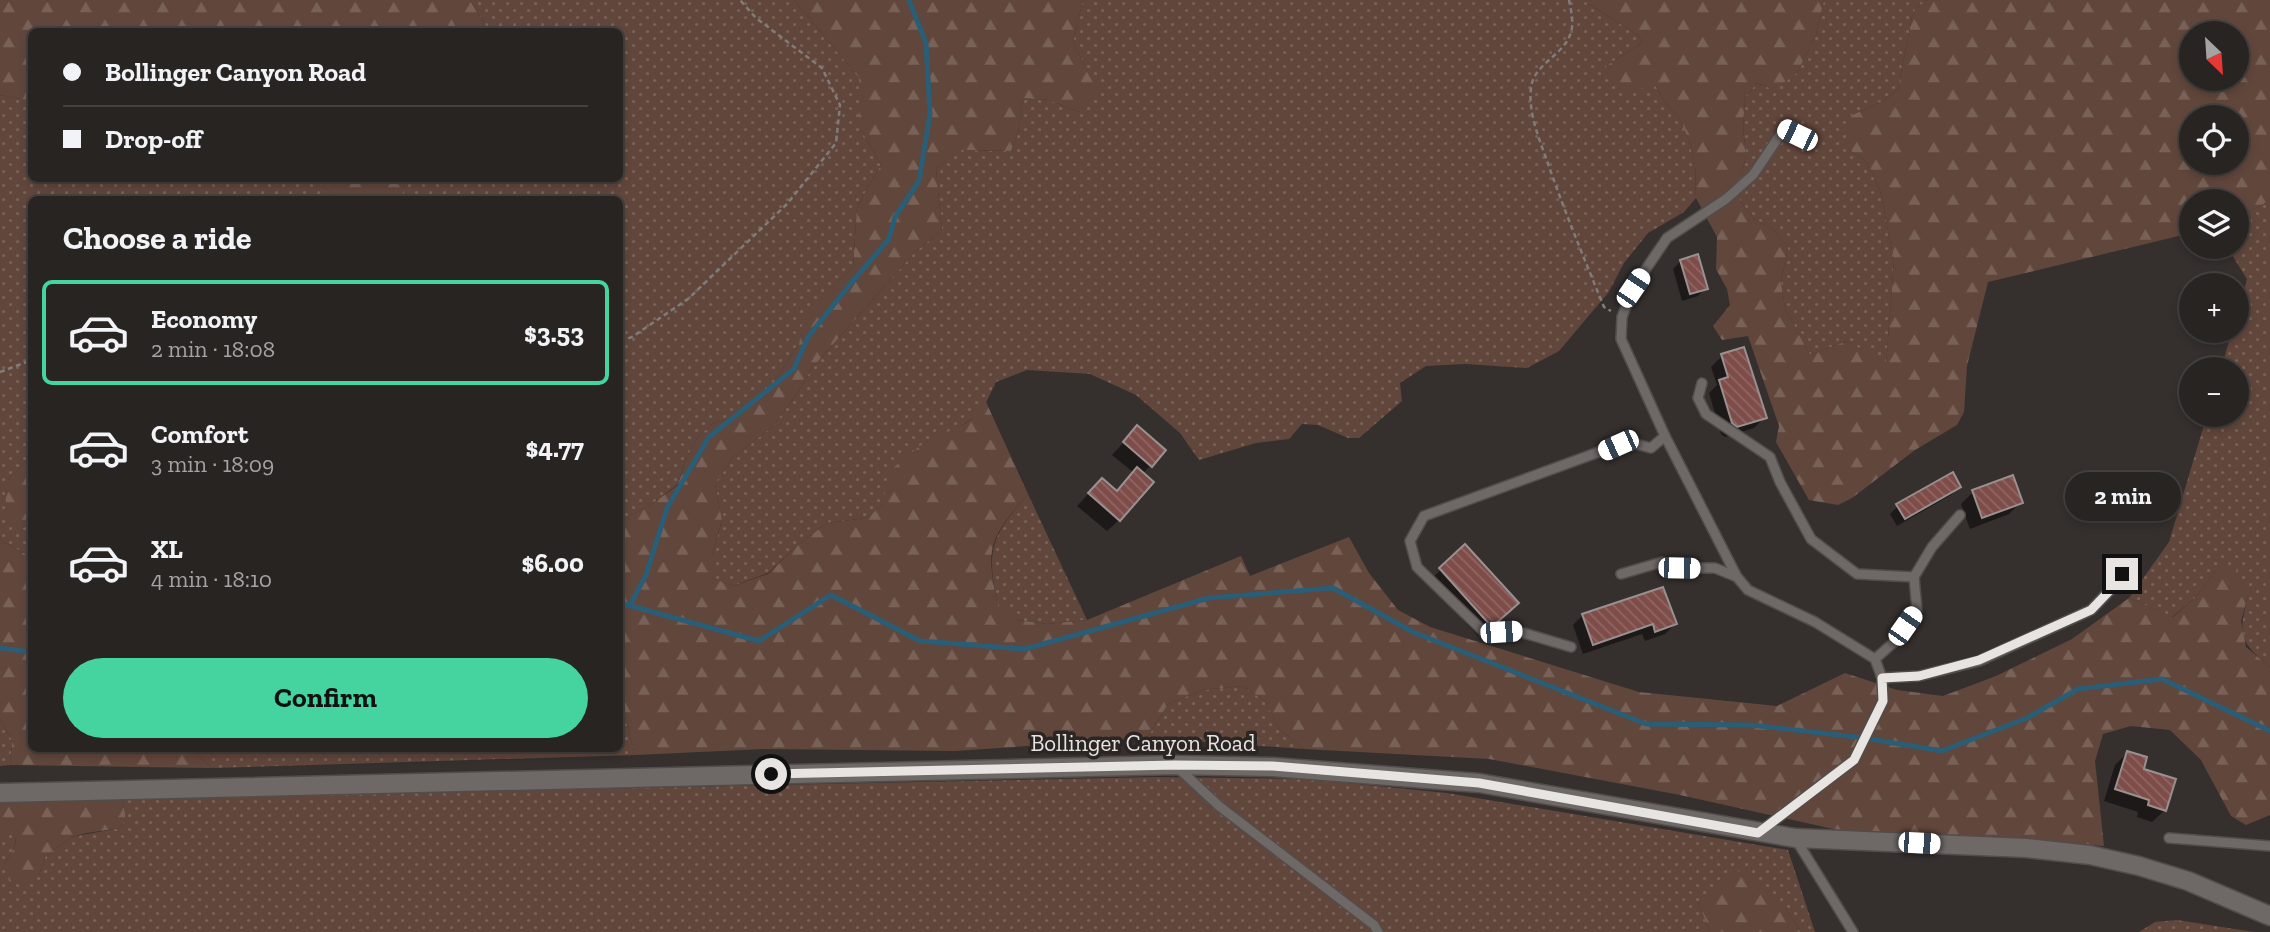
<!DOCTYPE html>
<meta charset="utf-8">
<style>
:root{--surface:#282422;--page:#34302f;--text:#f1f3f6;--muted:#a5a4a5;--line:#444140;--accent:#45d49f}
body{margin:0;font-family:"Zilla Slab",serif;background:var(--page);color:var(--text);height:100vh;display:flex;flex-direction:column;font-size:26px;white-space:nowrap}
*{box-sizing:border-box;margin:0}
p{font-size:23px;color:var(--muted)}
.icon{flex:none;width:38px;height:38px;fill:none;stroke:currentColor;stroke-width:2;stroke-linecap:round;stroke-linejoin:round}
.map{position:relative;flex:1;overflow:hidden}
.details{position:absolute;left:28px;top:196px;width:595px;height:556px;display:flex;flex-direction:column;background:var(--surface);border-radius:10px;box-shadow:0 4px 10px #0003,0 0 0 2px var(--line)}
.details>*{flex:none}
.banner{position:absolute;left:28px;top:28px;width:595px;height:154px;border-radius:10px;box-shadow:0 4px 10px #0003,0 0 0 2px var(--line);display:grid;align-content:center;height:154px;padding:0 35px;background:var(--surface)}
.needle{width:46px;rotate:155deg}
.buttons{position:absolute;left:2179px;top:21px;display:grid;gap:14px}
.buttons a{display:grid;place-items:center;width:70px;height:70px;border-radius:50%;background:var(--surface);box-shadow:0 4px 10px #0003,0 0 0 2px var(--line);font-size:35px}
.end{position:absolute;width:32px;height:32px;margin:-16px;border:9px solid #e7e4e2;background:#111;box-shadow:0 0 0 4px #111}
.from{border-radius:50%}
.bubble{position:absolute;height:49px;border-radius:24px;background:var(--surface);box-shadow:0 4px 10px #0003,0 0 0 2px var(--line);font-size:23px;font-weight:800;line-height:49px;text-align:center}
.car{position:absolute;width:21px;height:42px;margin:-21px -10px;border-radius:9px;box-shadow:0 0 5px 2px #0007;background:linear-gradient(#fff 24%,#345 0 40%,#fff 0 76%,#345 0 86%,#fff 0)}
.banner b{display:flex;align-items:center;gap:24px;height:66px;font-size:26px}
.banner b+b{border-top:2px solid var(--line)}
.banner i{width:18px;height:18px;background:var(--text)}
ul{padding:0;list-style:none}
li{display:flex;align-items:center;gap:21px;height:105px;margin:0 14px 10px;padding:0 21px;border:4px solid transparent;border-radius:10px}
li div{flex:1}
li b{display:block;font-size:26px}
li em{font-style:normal;font-weight:800}
li.active{border-color:var(--accent)}
li>.icon{width:63px;height:63px;stroke-width:1.5}
h2{padding:0 35px;font-size:32px;line-height:84px}
.primary-button{display:flex;gap:14px;margin-top:auto;padding:14px 35px}
.primary-button a{flex:1;height:80px;border-radius:42px;background:var(--accent);color:#111;font-size:28px;font-weight:800;line-height:80px;text-align:center}
.map>svg:first-child{display:block}
.grass{fill:url(#grass-dots)}
.forest{fill:url(#forest-firs);fill-rule:evenodd}
.shadow{fill:#0007}
.lines{fill:none;stroke-linecap:round;stroke-linejoin:round}
.stream{stroke:#2a5e76;stroke-width:5}
.building{fill:url(#building-back-hatch);stroke:#989190;stroke-width:2}
.service-casing{stroke:#524d4b;stroke-width:12}
.minor-casing{stroke:#524d4b;stroke-width:21}
.path{stroke:#807c7a;stroke-width:2.5;stroke-dasharray:5 3.5;stroke-linecap:butt}
.service{stroke:#6e6866;stroke-width:9}
.minor{stroke:#6e6866;stroke-width:18}
.route{stroke:#e7e4e2;stroke-width:9}
.labels{text-anchor:middle;dominant-baseline:central;stroke-width:7;stroke-linejoin:round;paint-order:stroke}
.street-label{font-size:23px;fill:#e7e4e2;stroke:#2b2624}
</style>
<div class="map">
<svg width="2270" height="932" viewBox="0 0 2270 932">
<defs>
<pattern id="grass-dots" width="8" height="8" patternUnits="userSpaceOnUse" patternTransform="scale(1.75)"><rect width="8" height="8" fill="#61463b"/><path d="M2 2h.1M6 6h.1" fill="none" stroke="#786157" stroke-width="1.8" stroke-linecap="round"/></pattern>
<pattern id="forest-firs" width="22" height="20" patternUnits="userSpaceOnUse" patternTransform="scale(1.75)"><rect width="22" height="20" fill="#61463b"/><path d="M5 1l3.5 6h-7zM16 11l3.5 6h-7z" fill="#786157"/></pattern>
<pattern id="building-back-hatch" width="6" height="6" patternUnits="userSpaceOnUse" patternTransform="scale(1.75)"><rect width="6" height="6" fill="#7e4d49"/><path d="M-1 5l2 2M0 0l6 6M5-1l2 2" fill="none" stroke="#906663"/></pattern>
</defs>
<rect width="100%" height="100%" fill="#35302e"/>
<!-- grass -->
<g class="grass">
<polygon points="470,0 794,0 859,78 859,126 881,165 857,207 853,267 805,313 799,344 765,396 735,416 712,424 698,437 685,460 678,484 653,503 626,518 620,534 622,549 620,551 620,200 401,200 405,179 620,178 620,32 489,31"/>
<polygon points="1083,0 1583,0 1639,36 1642,43 1606,66 1655,85 1667,105 1680,119 1689,141 1695,165 1696,198 1684,212 1648,233 1624,263 1608,293 1559,351 1527,368 1465,364 1426,366 1400,383 1402,401 1359,438 1348,438 1318,425 1302,424 1289,439 1256,443 1199,460 1180,433 1136,395 1090,374 1027,370 996,382 981,413 951,432 926,442 883,505 866,518 827,523 798,545 768,573 733,586 712,578 712,556 722,520 715,484 733,457 772,427 796,395 813,367 915,252 942,230 936,169 958,150 1011,151 1018,133 1023,98 1049,100 1079,112 1085,65 1073,43"/>
<polygon points="1824,0 1928,0 1916,8 1912,17 1898,89 1885,100 1848,117 1848,149 1867,162 1880,190 1894,260 1886,365 1847,341 1810,355 1785,308 1781,282 1788,247 1773,229 1754,219 1740,201 1741,178 1746,155 1743,128 1745,97 1757,83 1770,88 1797,73 1816,35"/>
<polygon points="0,95 31,101 32,178 313,179 328,190 333,199 32,200 31,456 8,480 22,528 31,525 31,557 0,540"/>
<path d="M2270 198V667C2239 641 2238 636 2248 596L2217 569 2195 598 2172 617 2129 598 2169 542 2207 415H2236V369H2221L2232 331H2236L2237 316 2247 279 2227 247H2236L2237 217 2264 204Z"/>
<path d="M1028 494 1087 620 1047 624 1017 620 998 607C986 549 990 538 1028 494Z"/>
<polygon points="1243,686 1266,702 1279,729 1304,749 1147,738 1168,704 1202,690"/>
<polygon points="620,699 635,755 212,768 195,753 194,749 620,749"/>
<polygon points="0,719 12,740 10,765 0,766"/>
<polygon points="1155,777 1307,779 1447,793 1788,850 1815,932 1801,932 1785,908 1698,902 1710,932 0,932 0,829 16,836 15,846 5,864 39,875 45,857 71,837 120,828 126,818 122,799"/>
<polygon points="2177,920 2254,932 2139,932 2155,922"/>
</g>
<!-- forest -->
<g class="forest">
<polygon points="0,0 470,0 489,31 32,32 31,101 0,95"/>
<path d="M794 0H1083L1073 43 1085 65 1101 89 1079 112 1049 100 1023 98 1018 133 1011 151 959 150 936 169 942 230 915 252 813 367 796 395 772 427 733 457 715 484 722 520 712 556V578L733 586 768 574 798 545 827 523 866 518 883 505 888 472C901 462 914 449 928 441 948 430 975 425 986 402L1028 494C989 539 985 547 998 606L1017 620 1047 624 1087 620 1241 556 1250 576 1349 537 1369 573 1398 610 1430 627 1639 692 1777 706 1845 673 1897 690 1943 696 1996 676 2072 639 2129 598 2173 617 2195 598 2217 569H2236L2248 596 2241 621 2246 647 2270 667V815L2246 825 2231 816 2201 760 2170 730 2131 726 2103 734 2095 761 2104 846 2019 839 1838 830 1680 795 1489 759 1304 749 1279 729 1266 702 1243 686 1202 690 1168 704 1147 738 955 751 764 749 635 755 620 699V551L622 549 620 534 626 518 653 503 678 485 685 460 698 437 712 424 735 416 765 396 799 344 804 313 853 267 857 207 881 165 859 126V78Z"/>
<path d="M1583 0H1824L1816 35 1797 73 1778 87 1770 88 1757 83 1745 97 1743 128 1746 155 1741 178 1740 201 1754 219 1773 229 1788 247 1781 282 1785 308 1810 355 1847 341 1886 364 1894 260 1880 190 1867 162 1848 149 1845 125 1848 117 1885 100 1898 89 1912 17 1916 8 1928 0H2270V198L2264 204 2237 217 2236 201H2191V233L1988 282 1967 366 1964 412 1957 425 1915 450 1852 498 1838 505 1809 500 1776 442 1779 426 1748 336 1722 340 1713 326 1730 305 1727 289 1716 269 1717 237 1696 198 1695 165 1689 141 1680 119 1667 105 1655 85C1630 92 1624 95 1606 74V66L1642 43 1639 36ZM2191 33H2236V79H2191ZM2191 117H2236V163H2191Z"/>
<polygon points="313,179 405,179 401,200 333,199 328,190"/>
<polygon points="31,456 31,525 22,528 4,516 8,480"/>
<polygon points="0,540 31,557 32,749 194,749 195,753 212,768 10,765 12,740 0,719"/>
<polygon points="122,799 126,818 120,828 87,833 71,837 45,857 39,875 27,885 9,881 5,864 15,846 16,837 0,829 0,803"/>
<polygon points="1742,869 1785,908 1801,932 1710,932 1698,902"/>
</g>
<!-- shadow -->
<g class="shadow">
<polygon points="1681,261 1706,288 1698,296 1682,301 1673,269"/>
<polygon points="1722,356 1765,417 1754,428 1725,437 1721,434 1709,393 1717,385 1711,367"/>
<polygon points="1137,428 1151,465 1142,474 1119,520 1107,531 1077,506 1090,492 1116,492 1134,473 1112,455"/>
<polygon points="1959,487 1951,495 1897,526 1890,514 1898,506"/>
<polygon points="1973,492 2021,502 2009,514 1970,529 1961,504"/>
<polygon points="1465,547 1505,614 1478,636 1428,582"/>
<polygon points="1583,615 1675,624 1665,634 1645,641 1642,634 1583,654 1573,625"/>
<polygon points="2127,753 2165,810 2152,822 2137,817 2138,812 2104,801 2115,765"/>
</g>
<g class="lines">
<!-- stream -->
<g class="stream">
<polyline points="620,603 759,641 831,595 920,641 1025,649 1209,598 1333,588 1413,632 1646,724 1751,725 1864,738 1942,751 2027,718 2078,689 2162,679 2270,731"/>
<polyline points="630,605 646,575 667,508 709,437 794,369 808,337 847,288 889,239 895,217 919,181 930,114 926,43 909,0"/>
<polyline points="0,648 32,652"/>
</g>
</g>
<!-- building -->
<g class="building">
<polygon points="1698,254 1708,289 1690,294 1680,260"/>
<polygon points="1744,347 1767,418 1737,427 1732,423 1719,380 1728,377 1721,354"/>
<polygon points="1137,425 1166,450 1152,467 1123,442"/>
<polygon points="1137,467 1154,482 1120,521 1088,493 1102,478 1117,491"/>
<polygon points="1953,472 1961,487 1905,519 1896,504"/>
<polygon points="2013,475 2023,503 1982,518 1972,490"/>
<polygon points="1465,544 1519,603 1494,625 1491,626 1439,568"/>
<polygon points="1663,587 1677,624 1655,632 1653,624 1593,645 1582,614"/>
<polygon points="2127,751 2147,757 2144,769 2176,779 2166,811 2148,805 2149,800 2115,789"/>
</g>
<g class="lines">
<!-- service casing -->
<g class="service-casing">
<g id="service">
<polyline points="1702,383 1698,398 1706,414 1770,457 1780,482 1811,539 1857,574 1914,577"/>
<polyline points="1665,436 1737,577"/>
<polyline points="1621,574 1662,562 1679,568 1715,568 1737,577 1748,590 1815,622 1875,659 1882,678 1883,701 1854,760 1762,830"/>
<polyline points="1571,647 1517,631 1485,633 1417,567 1410,541 1424,516 1618,445 1632,443 1651,448 1665,436 1621,339 1622,317 1633,288 1667,238 1726,199 1753,175 1784,129 1809,141"/>
<polyline points="1875,659 1893,643 1917,610 1914,577 1932,547 1960,515"/>
<polyline points="1882,678 1919,676 1979,661 2091,610 2115,585 2122,574"/>
<polyline points="1176,766 1219,806 1374,925 1378,932"/>
<polyline points="1795,838 1853,932"/>
<polyline points="2169,838 2270,846"/>
</g>
</g>
<!-- minor casing -->
<g class="minor-casing">
<polyline id="minor" points="0,793 1175,765 1273,767 1479,783 1795,838 2026,848 2090,855 2139,866 2188,881 2270,916"/>
</g>
<!-- path -->
<g class="path">
<path d="M1569 0C1571 10 1574 22 1571 32 1565 55 1533 64 1531 88 1528 113 1539 138 1547 161 1564 210 1584 258 1604 307L1611 311"/>
<polyline points="620,341 632,337 688,299 787,204 836,143 840,105 822,68 756,18 740,0"/>
<polyline points="0,372 32,360"/>
</g>
<!-- service -->
<use href="#service" class="service"/>
<!-- minor -->
<use href="#minor" class="minor"/>
</g>
<g class="lines">
<!-- route -->
<polyline class="route" points="771,774 1175,765 1273,766 1479,783 1758,833 1854,760 1883,701 1882,678 1919,676 1979,660 2091,610 2115,585 2122,574"/>
</g>
<g class="labels">
<!-- street labels -->
<g class="street-label">
<text x="1143" y="743">Bollinger Canyon Road</text>
</g>
</g>
</svg>
<div class="buttons">
<a><svg class="needle" viewBox="-14 -14 28 28"><path d="M0-13l5 13h-10z" fill="#e53935"/><path d="M0 13l5-13h-10z" fill="#a5a4a5"/></svg></a>
<a><svg class="icon" aria-label="locate" viewBox="0 0 24 24"><circle cx="12" cy="12" r="6"/><path d="M12 2v4M12 18v4M2 12h4M18 12h4"/></svg></a>
<a><svg class="icon" aria-label="layers" viewBox="0 0 24 24"><path d="M12 4l9 5-9 5-9-5zM3 14l9 5 9-5"/></svg></a>
<a>+</a>
<a>−</a>
</div>
<i class="end from" style="left:771px;top:774px"></i>
<i class="end" style="left:2122px;top:574px"></i>
<div class="bubble" style="left:2065px;top:472px;width:116px">2 min</div>
<i class="car" style="left:1797px;top:135px;rotate:296deg"></i>
<i class="car" style="left:1633px;top:288px;rotate:34deg"></i>
<i class="car" style="left:1618px;top:445px;rotate:246deg"></i>
<i class="car" style="left:1679px;top:568px;rotate:91deg"></i>
<i class="car" style="left:1905px;top:626px;rotate:35deg"></i>
<i class="car" style="left:1501px;top:632px;rotate:86deg"></i>
<i class="car" style="left:1919px;top:843px;rotate:93deg"></i>
<div class="banner">
<b><i class="from"></i>Bollinger Canyon Road</b>
<b><i></i>Drop-off</b>
</div>
<section class="details">
<h2>Choose a ride</h2>
<ul>
<li class="active"><svg class="icon" aria-label="car" viewBox="0 0 24 24"><path d="M5 17H2v-5l4-1 3-4h7l3 4 3 1v5h-3M9 17h6M6 11h13"/><circle cx="7" cy="17" r="2"/><circle cx="17" cy="17" r="2"/></svg><div><b>Economy</b><p>2 min · 18:08</p></div><em>$3.53</em></li>
<li><svg class="icon" aria-label="car" viewBox="0 0 24 24"><path d="M5 17H2v-5l4-1 3-4h7l3 4 3 1v5h-3M9 17h6M6 11h13"/><circle cx="7" cy="17" r="2"/><circle cx="17" cy="17" r="2"/></svg><div><b>Comfort</b><p>3 min · 18:09</p></div><em>$4.77</em></li>
<li><svg class="icon" aria-label="car" viewBox="0 0 24 24"><path d="M5 17H2v-5l4-1 3-4h7l3 4 3 1v5h-3M9 17h6M6 11h13"/><circle cx="7" cy="17" r="2"/><circle cx="17" cy="17" r="2"/></svg><div><b>XL</b><p>4 min · 18:10</p></div><em>$6.00</em></li>
</ul>
<div class="primary-button"><a>Confirm</a></div>
</section>
</div>
